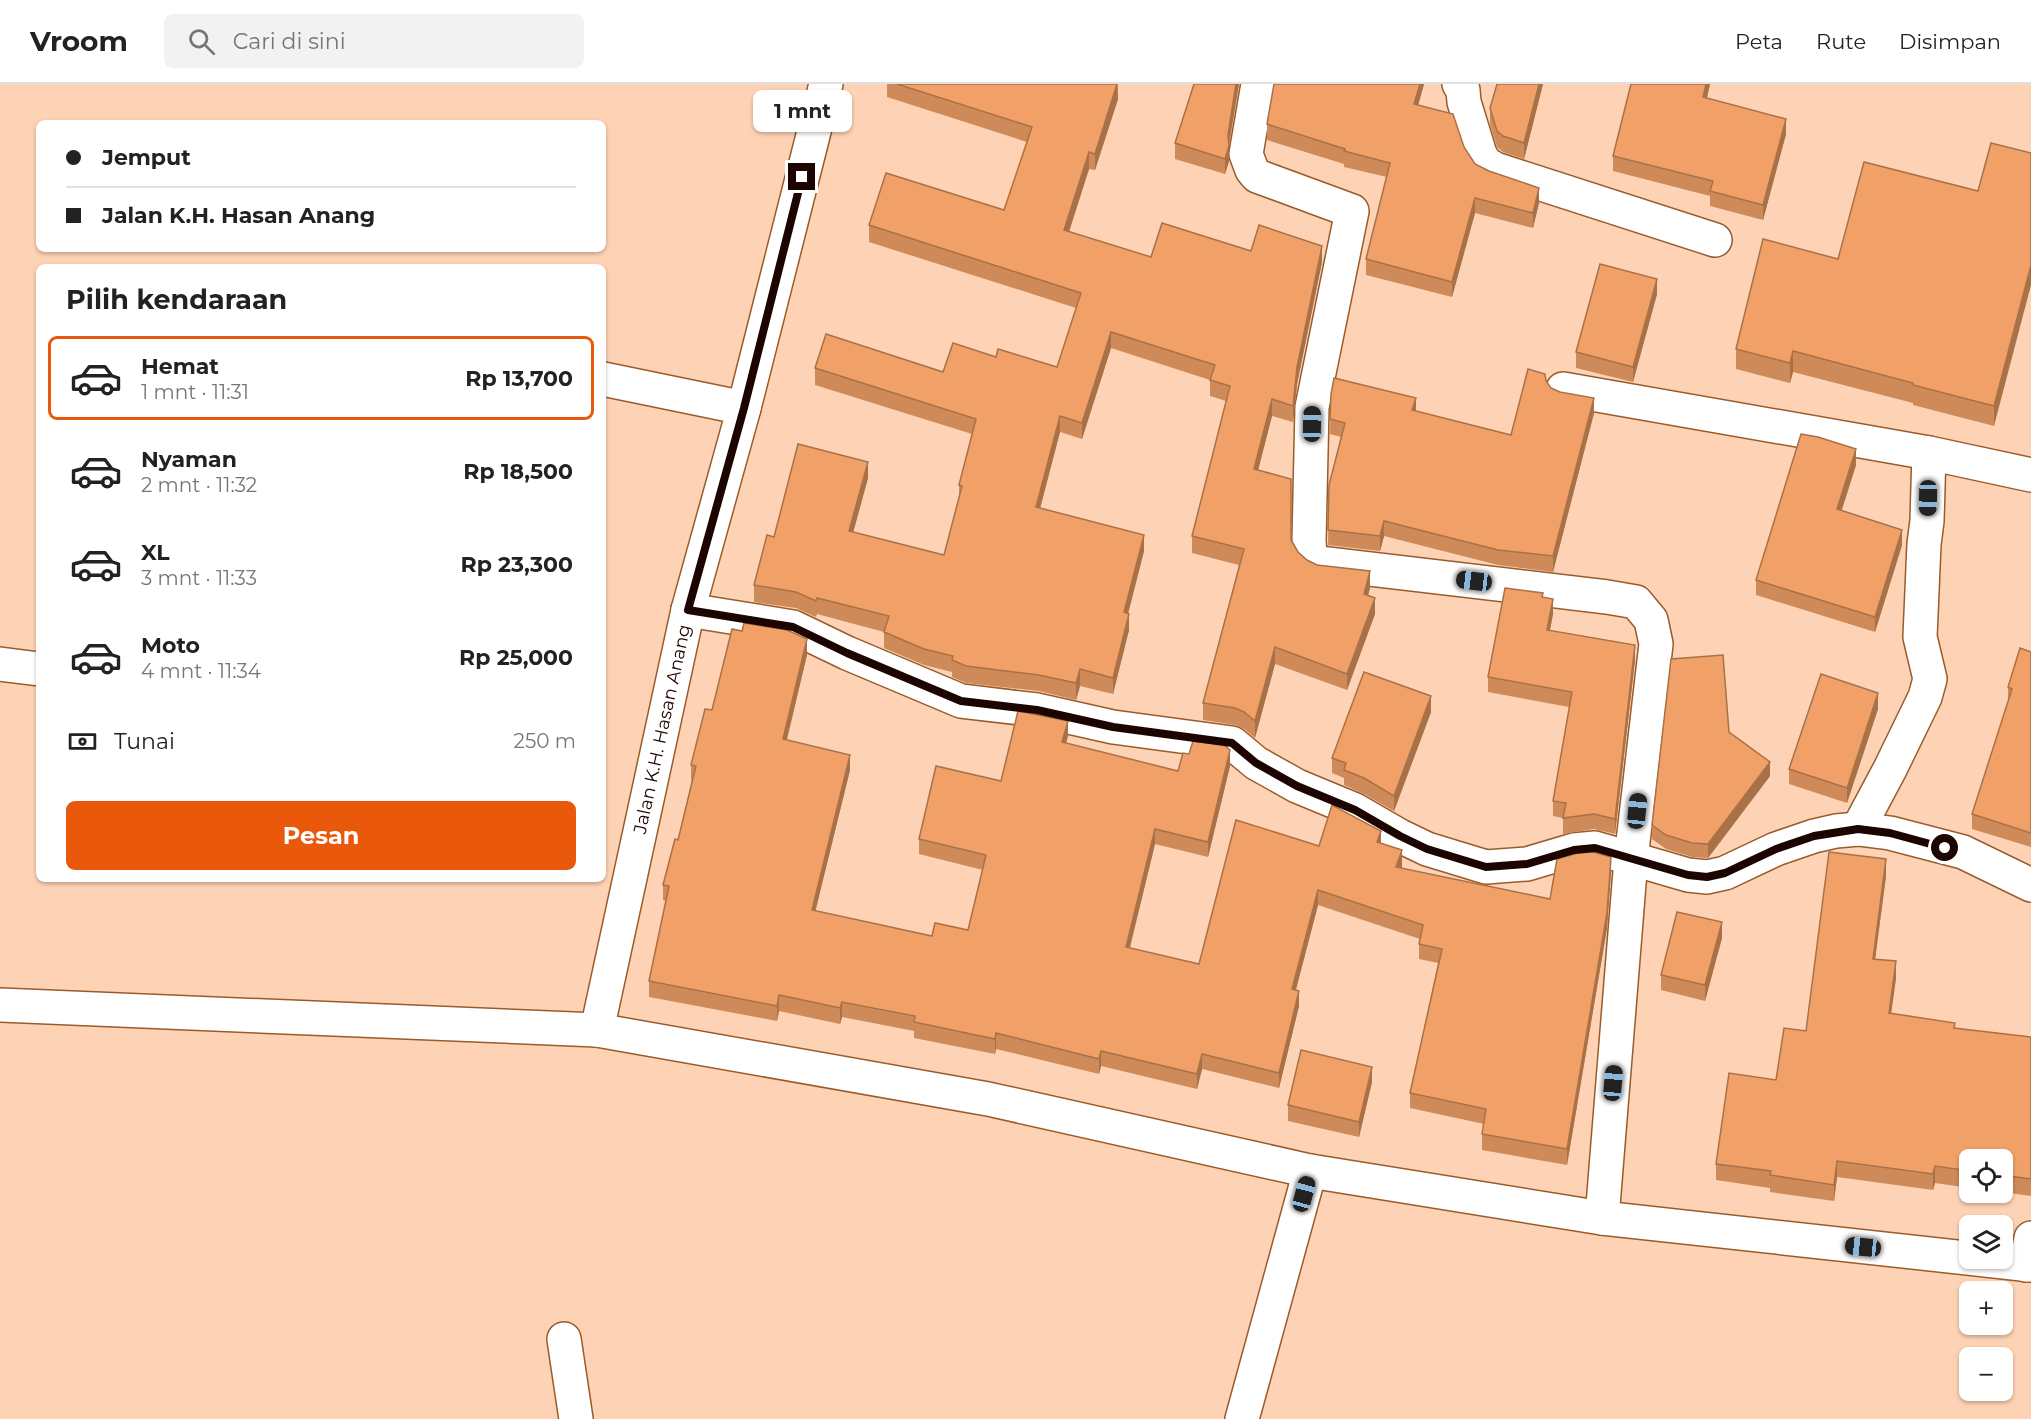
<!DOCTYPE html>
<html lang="id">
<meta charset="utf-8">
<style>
:root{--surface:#fff;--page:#f2f2f2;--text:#222;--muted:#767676;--line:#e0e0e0;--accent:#ea580c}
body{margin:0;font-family:Montserrat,sans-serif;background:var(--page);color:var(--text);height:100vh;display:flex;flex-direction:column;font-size:22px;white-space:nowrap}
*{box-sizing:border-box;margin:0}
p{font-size:20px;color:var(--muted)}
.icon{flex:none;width:33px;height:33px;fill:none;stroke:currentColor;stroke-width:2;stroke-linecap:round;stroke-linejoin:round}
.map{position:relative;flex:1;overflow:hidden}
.panel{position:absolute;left:36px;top:180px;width:570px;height:618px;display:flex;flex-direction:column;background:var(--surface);border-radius:9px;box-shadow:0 2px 4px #0004}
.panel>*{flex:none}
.top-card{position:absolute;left:36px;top:36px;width:570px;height:132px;border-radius:9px;box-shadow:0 2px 4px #0004;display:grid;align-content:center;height:132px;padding:0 30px;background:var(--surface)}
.tools{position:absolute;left:1959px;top:1065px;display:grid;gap:12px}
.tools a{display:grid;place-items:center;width:54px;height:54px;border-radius:9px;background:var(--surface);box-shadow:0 2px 4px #0004;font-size:30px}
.end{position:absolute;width:27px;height:27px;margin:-14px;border:8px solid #1c0500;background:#fff;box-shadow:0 0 0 3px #fff}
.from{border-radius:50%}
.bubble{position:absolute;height:42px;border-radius:9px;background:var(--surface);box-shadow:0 2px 4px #0004;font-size:20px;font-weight:700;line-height:42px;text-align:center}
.car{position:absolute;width:18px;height:36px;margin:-18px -9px;border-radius:8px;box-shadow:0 0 4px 2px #0007;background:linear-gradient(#222 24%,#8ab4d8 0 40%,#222 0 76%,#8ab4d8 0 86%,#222 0)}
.top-card b{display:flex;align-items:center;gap:21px;height:57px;font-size:22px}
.top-card b+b{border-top:2px solid var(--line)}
.top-card i{width:15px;height:15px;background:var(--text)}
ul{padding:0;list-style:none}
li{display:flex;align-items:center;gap:18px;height:84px;margin:0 12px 9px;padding:0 18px;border:3px solid transparent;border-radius:9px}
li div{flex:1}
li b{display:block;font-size:22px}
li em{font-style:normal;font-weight:700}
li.selected{border-color:var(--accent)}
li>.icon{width:54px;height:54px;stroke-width:1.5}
h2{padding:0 30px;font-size:27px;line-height:72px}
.pay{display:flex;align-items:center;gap:15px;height:66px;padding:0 30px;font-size:22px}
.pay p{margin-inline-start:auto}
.primary-button{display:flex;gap:12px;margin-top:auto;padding:12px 30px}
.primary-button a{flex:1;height:69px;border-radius:9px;background:var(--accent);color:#fff;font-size:24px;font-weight:700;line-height:69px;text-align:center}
header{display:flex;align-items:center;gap:36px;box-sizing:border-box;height:84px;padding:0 30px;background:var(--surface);border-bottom:2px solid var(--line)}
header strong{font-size:28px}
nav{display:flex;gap:33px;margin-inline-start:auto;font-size:21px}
.search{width:420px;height:54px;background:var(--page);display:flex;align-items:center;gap:15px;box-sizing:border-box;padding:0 21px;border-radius:9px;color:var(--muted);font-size:22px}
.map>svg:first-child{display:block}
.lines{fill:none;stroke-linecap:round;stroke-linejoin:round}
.street-casing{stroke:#9a5b2a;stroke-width:36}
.secondary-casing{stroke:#9a5b2a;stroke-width:36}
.street{stroke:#fff;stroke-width:33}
.secondary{stroke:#fff;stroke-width:33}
.wall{fill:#cf8a59}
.shaded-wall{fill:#a97148}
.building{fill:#f1a167;stroke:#a97148;stroke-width:1.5}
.route{stroke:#1c0500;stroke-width:8}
.labels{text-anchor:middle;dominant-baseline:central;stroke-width:6;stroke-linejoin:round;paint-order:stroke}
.street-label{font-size:18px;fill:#1c0500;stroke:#fdfdfd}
</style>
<header>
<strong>Vroom</strong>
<div class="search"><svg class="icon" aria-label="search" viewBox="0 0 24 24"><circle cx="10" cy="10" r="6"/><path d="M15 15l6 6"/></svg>Cari di sini</div>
<nav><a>Peta</a><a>Rute</a><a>Disimpan</a></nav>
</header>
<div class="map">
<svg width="2031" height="1335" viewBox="0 0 2031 1335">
<rect width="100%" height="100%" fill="#fed3b5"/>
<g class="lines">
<!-- street casing -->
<g class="street-casing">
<g id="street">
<polyline points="1258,0 1246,70 1252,86 1257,92 1352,127 1312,323 1309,457 1310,471 1319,479 1607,513 1636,518 1651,536 1656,560 1631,775 1602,1134"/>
<polyline points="1459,0 1463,6 1464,18 1480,70 1485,79 1495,85 1715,156"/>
<polyline points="603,295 744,324"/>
<polyline points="1563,305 1929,369 2031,391"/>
<polyline points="688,526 793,543 847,569 961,617 1037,626 1113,643 1232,659 1256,679 1297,702 1355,726 1400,752 1427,765 1486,783 1527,780 1574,766 1595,764 1688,791 1707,793 1725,789 1776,765 1814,752 1836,747 1858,745 1890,749 1963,768 2031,801"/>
<polyline points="0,580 39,585"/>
<polyline points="1858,745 1890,685 1925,613 1930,595 1920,553 1924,460 1927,437 1929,369"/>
<polyline points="2026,1181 2031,1154"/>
<polyline points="564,1255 576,1335"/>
<polyline points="1242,1335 1310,1087"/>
</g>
</g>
<!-- secondary casing -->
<g class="secondary-casing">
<g id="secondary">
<polyline points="0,921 597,946 988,1015 1310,1087 1602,1134 2031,1181"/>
<path id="s1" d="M597 946 688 526 744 324 826 0"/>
</g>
</g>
<!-- street -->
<use href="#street" class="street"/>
<!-- secondary -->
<use href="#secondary" class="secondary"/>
</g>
<!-- wall -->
<g class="wall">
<polygon points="887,0 1118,0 1118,15 1095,86 1089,85 1069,148 1151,173 1251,167 1322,178 1297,300 1293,338 1272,332 1258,386 1298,468 1307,476 1370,504 1368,511 1375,530 1347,606 1275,580 1255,654 1244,645 1235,641 1203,636 1203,619 1239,481 1192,469 1192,452 1226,317 1210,312 1210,296 1111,264 1082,355 1060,348 1040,424 1144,467 1128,530 1129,546 1113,610 1080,602 1076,616 1039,607 966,599 952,593 952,588 924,581 884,564 884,548 817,530 816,533 796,524 754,518 754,501 774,453 868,394 853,448 944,471 959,415 959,401 972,350 815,301 815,284 943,288 996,273 1057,283 1076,224 869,158 869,141 1004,126 1027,58 887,13"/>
<polygon points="1194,0 1239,0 1229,61 1229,77 1225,90 1175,75 1175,59"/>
<polygon points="1274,0 1424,0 1418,21 1464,63 1475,80 1539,119 1533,144 1475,129 1452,213 1366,191 1366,175 1387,93 1344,83 1344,80 1267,56 1267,40"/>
<polygon points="1543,0 1524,75 1503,68 1497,63 1490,40 1490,24"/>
<polygon points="1631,0 1710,0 1707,14 1786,50 1763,136 1710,122 1710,112 1613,87 1613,72"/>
<polygon points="2031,69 1994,342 1913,321 1913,319 1793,288 1790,299 1736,285 1736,265 1838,175 1978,107"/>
<polygon points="1657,210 1633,298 1576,284 1576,268"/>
<polygon points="1546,297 1551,304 1594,329 1553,488 1498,481 1384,452 1380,467 1328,461 1329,401 1341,353 1330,350 1331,310 1416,327 1511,351"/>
<polygon points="1856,381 1842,426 1902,461 1875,548 1756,511 1756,496"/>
<polygon points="1543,513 1553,530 1550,546 1635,576 1615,750 1594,745 1563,750 1563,734 1553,732 1553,717 1569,623 1488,608 1488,593"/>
<polygon points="742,547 807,571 787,656 850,686 815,827 932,852 968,846 983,786 919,770 919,755 1068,652 1066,659 1178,687 1230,682 1208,773 1155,760 1130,864 1199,880 1319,762 1381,759 1402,782 1401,784 1550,815 1611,788 1607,844 1567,1081 1482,1066 1482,1050 1484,1040 1410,1024 1410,1009 1438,879 1419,875 1419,860 1420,855 1318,821 1296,906 1299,922 1279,1004 1202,985 1197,1005 1101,982 1099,990 996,965 995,970 914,954 914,947 842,933 840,940 779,927 777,937 649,913 649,897 666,817 663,816 663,801 678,756 692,696 691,696 691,681"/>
<polygon points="2031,568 2031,763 1972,745 1972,730 2008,618 2008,603"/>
<polygon points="1878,625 1847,719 1789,700 1789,685"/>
<polygon points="1431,628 1394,727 1364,710 1344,701 1344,694 1332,689 1332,674"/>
<polygon points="1729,648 1770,692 1708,774 1692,773 1666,765 1652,755 1652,741"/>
<polygon points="1886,792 1875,875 1896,894 1891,929 1955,944 2031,953 2031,1112 2002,1108 2002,1076 1970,1076 1970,1104 1935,1099 1933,1106 1837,1093 1834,1117 1770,1108 1770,1104 1716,1096 1716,1080 1776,996 1806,947"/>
<polygon points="1722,854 1705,917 1661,906 1661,891"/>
<polygon points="1372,998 1359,1053 1288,1037 1288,1021"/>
</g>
<!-- shaded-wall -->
<g class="shaded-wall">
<polygon points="1117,0 1118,15 1095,86 1095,70"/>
<polygon points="1236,0 1239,0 1228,65 1229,62 1229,77 1225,90 1225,75 1228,51"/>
<polygon points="1420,0 1424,0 1414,36 1414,20"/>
<polygon points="1539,0 1543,0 1524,75 1524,59"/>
<polygon points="1706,0 1710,0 1703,29 1703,13"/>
<polygon points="1786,35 1786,50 1763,136 1763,121"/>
<polygon points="1089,68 1089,85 1064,163 1064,146"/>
<polygon points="1539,104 1539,119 1533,144 1533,129"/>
<polygon points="1475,114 1475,129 1452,213 1452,198"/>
<polygon points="1322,162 1322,178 1297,300 1293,338 1293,322 1297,283"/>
<polygon points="2031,181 2031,201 1994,342 1994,322"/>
<polygon points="1657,195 1657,210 1633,298 1633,283"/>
<polygon points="1111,248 1111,264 1082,355 1082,339"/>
<polygon points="1793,267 1793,288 1790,299 1790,279"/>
<polygon points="1416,314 1416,330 1412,326"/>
<polygon points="1594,314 1594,329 1553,488 1553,472"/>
<polygon points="1272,315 1272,332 1254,402 1254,385"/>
<polygon points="1060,332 1060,348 1036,440 1036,423"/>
<polygon points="1856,365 1856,381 1837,440 1837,425"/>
<polygon points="868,378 868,394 849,464 849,447"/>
<polygon points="1384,437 1384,452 1380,467 1380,452"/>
<polygon points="1902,446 1902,461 1875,548 1875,533"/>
<polygon points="1144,451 1144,467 1124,545 1124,528"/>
<polygon points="1370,487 1370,504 1364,526 1364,510"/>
<polygon points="1375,514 1375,530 1347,606 1347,590"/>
<polygon points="1553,515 1553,530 1547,561 1547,546"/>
<polygon points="1129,530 1129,546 1113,610 1113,594"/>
<polygon points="807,555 807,571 783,670 783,655"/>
<polygon points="1635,561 1635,576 1615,750 1615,735"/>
<polygon points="1275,563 1275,580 1255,654 1255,637"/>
<polygon points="1080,585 1080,602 1076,616 1076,599"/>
<polygon points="1878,609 1878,625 1847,719 1847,704"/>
<polygon points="1431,612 1431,628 1394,727 1394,712"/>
<polygon points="1068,637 1068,652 1062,673 1062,658"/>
<polygon points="1230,666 1230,682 1208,773 1208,758"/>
<polygon points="850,671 850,686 812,841 812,826"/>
<polygon points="1770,678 1770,692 1708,774 1708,760"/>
<polygon points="1155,745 1155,760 1126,878 1126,863"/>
<polygon points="1381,747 1381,763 1377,758"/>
<polygon points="1402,766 1402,782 1396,798 1396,783"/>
<polygon points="1611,773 1611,788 1607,844 1567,1081 1567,1065"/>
<polygon points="1886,775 1886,792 1873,891 1873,875"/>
<polygon points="1318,806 1318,821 1292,920 1292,905"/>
<polygon points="1722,838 1722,854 1705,917 1705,901"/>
<polygon points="1896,877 1896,894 1889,945 1889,929"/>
<polygon points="1299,907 1299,922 1279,1004 1279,989"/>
<polygon points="779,911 779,927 777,937 777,922"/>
<polygon points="842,918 842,933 840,940 840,924"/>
<polygon points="996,949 996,965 995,970 995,955"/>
<polygon points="1101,967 1101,982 1099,990 1099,975"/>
<polygon points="1202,970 1202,985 1197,1005 1197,990"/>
<polygon points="1372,983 1372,998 1359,1053 1359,1038"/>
<polygon points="1837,1077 1837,1093 1834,1117 1834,1101"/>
<polygon points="1935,1082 1935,1099 1933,1106 1933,1090"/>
</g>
<!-- building -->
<g class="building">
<polygon points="897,0 1117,0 1095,70 1089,68 1064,146 1151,173 1162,139 1251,167 1259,141 1322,162 1297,283 1293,322 1272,315 1254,385 1291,395 1291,456 1298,468 1307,476 1317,481 1370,487 1364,510 1375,514 1347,590 1275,563 1255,637 1244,628 1235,624 1203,619 1244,465 1192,452 1230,302 1210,296 1215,281 1111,248 1082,339 1060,332 1036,423 1144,451 1124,528 1129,530 1113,594 1080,585 1076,599 1039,591 966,582 952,576 953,572 924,565 884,548 889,532 817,514 816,517 796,508 754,501 767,451 774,453 798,360 868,378 849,447 944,471 962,402 959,401 976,335 815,284 826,250 943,288 953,259 996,273 998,265 1057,283 1081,209 869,141 886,89 1004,126 1032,43"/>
<polygon points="1194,0 1236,0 1228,51 1229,62 1225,75 1175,59"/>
<polygon points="1274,0 1420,0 1414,20 1453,30 1464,63 1475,80 1489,87 1539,104 1533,129 1475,114 1452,198 1366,175 1390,79 1344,67 1345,65 1267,40"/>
<polygon points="1497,0 1539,0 1524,59 1503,52 1497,47 1490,24"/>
<polygon points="1631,0 1706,0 1703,13 1786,35 1763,121 1710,107 1713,97 1613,72"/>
<polygon points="1991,59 2031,69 2031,181 1994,322 1913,301 1913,299 1793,267 1790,279 1736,265 1763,155 1838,175 1864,78 1978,107"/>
<polygon points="1600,180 1657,195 1633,283 1576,268"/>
<polygon points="1528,285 1545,290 1546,297 1551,304 1560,308 1594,314 1553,472 1498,466 1384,437 1380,452 1328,446 1329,401 1345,339 1330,335 1331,310 1334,294 1416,314 1412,326 1511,351"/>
<polygon points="1801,350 1818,353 1856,365 1837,425 1902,446 1875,533 1756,496"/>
<polygon points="1505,504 1543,509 1542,513 1553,515 1547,546 1635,561 1615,735 1594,730 1563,734 1566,719 1553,717 1572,608 1488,593"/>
<polygon points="744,539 787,546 807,555 783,655 850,671 812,826 932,852 935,839 968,846 986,771 919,755 936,682 1001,697 1018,627 1068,637 1062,658 1178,687 1183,669 1189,670 1193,657 1224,661 1230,666 1208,758 1155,745 1126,863 1199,880 1236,736 1319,762 1332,721 1381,747 1377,758 1402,766 1396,783 1550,815 1557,775 1578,769 1593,768 1611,773 1607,829 1567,1065 1482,1050 1486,1025 1410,1009 1442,865 1419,860 1423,841 1318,806 1292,905 1299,907 1279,989 1202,970 1197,990 1101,967 1099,975 996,949 995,955 914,938 915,932 842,918 840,924 779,911 777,922 649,897 669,802 663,801 675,755 678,756 696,682 691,681 705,625 712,626 732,545 742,547"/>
<polygon points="2020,564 2031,568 2031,749 1972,730 2012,605 2008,603"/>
<polygon points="1723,571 1729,648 1770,678 1708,760 1692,759 1666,751 1652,741 1671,575"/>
<polygon points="1364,588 1431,612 1394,712 1364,694 1344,686 1346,679 1332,674"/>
<polygon points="1821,590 1878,609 1847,704 1789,685"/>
<polygon points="1829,768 1886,775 1873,875 1896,877 1889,929 1955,939 1954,944 2031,953 2031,1095 2002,1091 2002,1076 1970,1076 1970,1087 1935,1082 1933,1090 1837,1077 1834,1101 1770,1091 1771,1087 1716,1080 1729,989 1776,996 1784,944 1806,947"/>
<polygon points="1677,828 1722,838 1705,901 1661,891"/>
<polygon points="1301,966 1372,983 1359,1038 1288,1021"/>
</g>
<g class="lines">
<!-- route -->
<polyline class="route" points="802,93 744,324 688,526 793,543 847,569 961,617 1037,626 1113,643 1232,659 1256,679 1297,702 1355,726 1400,752 1427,765 1486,783 1527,780 1574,766 1595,764 1688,791 1707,793 1725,789 1776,765 1814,752 1858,745 1890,749 1945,764"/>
</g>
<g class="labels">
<!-- street labels -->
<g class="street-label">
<text stroke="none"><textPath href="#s1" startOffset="308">Jalan K.H. Hasan Anang</textPath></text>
</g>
</g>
</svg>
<div class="tools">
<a><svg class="icon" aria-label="locate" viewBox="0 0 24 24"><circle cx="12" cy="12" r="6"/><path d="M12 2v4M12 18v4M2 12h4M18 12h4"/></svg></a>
<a><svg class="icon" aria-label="layers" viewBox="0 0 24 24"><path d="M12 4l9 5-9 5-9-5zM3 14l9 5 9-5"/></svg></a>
<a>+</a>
<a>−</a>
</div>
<i class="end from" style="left:1945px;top:764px"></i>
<i class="end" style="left:802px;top:93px"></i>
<div class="bubble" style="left:753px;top:6px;width:99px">1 mnt</div>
<i class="car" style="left:1312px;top:340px;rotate:1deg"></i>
<i class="car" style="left:1928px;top:414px;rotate:181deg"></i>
<i class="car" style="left:1474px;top:497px;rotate:277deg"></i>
<i class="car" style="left:1637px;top:727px;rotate:6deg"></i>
<i class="car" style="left:1613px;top:999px;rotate:5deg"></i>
<i class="car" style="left:1304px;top:1110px;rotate:15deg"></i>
<i class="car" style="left:1863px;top:1163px;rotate:276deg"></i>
<div class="top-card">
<b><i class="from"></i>Jemput</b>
<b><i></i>Jalan K.H. Hasan Anang</b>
</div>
<section class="panel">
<h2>Pilih kendaraan</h2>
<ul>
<li class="selected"><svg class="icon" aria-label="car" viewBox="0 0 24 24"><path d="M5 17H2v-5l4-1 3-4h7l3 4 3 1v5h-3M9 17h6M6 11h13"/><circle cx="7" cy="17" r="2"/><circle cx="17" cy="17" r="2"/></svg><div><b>Hemat</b><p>1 mnt · 11:31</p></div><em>Rp 13,700</em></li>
<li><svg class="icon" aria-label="car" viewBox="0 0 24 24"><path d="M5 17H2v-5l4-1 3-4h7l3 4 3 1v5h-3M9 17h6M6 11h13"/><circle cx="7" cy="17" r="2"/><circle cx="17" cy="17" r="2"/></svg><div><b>Nyaman</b><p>2 mnt · 11:32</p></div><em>Rp 18,500</em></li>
<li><svg class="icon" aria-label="car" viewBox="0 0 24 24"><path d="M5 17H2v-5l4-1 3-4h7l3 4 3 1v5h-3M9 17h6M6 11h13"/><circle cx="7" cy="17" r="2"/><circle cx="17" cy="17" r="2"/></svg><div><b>XL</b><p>3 mnt · 11:33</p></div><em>Rp 23,300</em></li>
<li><svg class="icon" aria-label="car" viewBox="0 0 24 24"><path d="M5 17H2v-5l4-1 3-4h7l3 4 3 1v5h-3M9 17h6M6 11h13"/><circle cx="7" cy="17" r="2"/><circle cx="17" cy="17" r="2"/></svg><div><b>Moto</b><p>4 mnt · 11:34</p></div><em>Rp 25,000</em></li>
</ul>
<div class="pay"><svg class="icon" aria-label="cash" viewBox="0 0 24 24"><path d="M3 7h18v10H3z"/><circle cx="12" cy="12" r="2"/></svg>Tunai<p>250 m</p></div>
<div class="primary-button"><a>Pesan</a></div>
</section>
</div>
